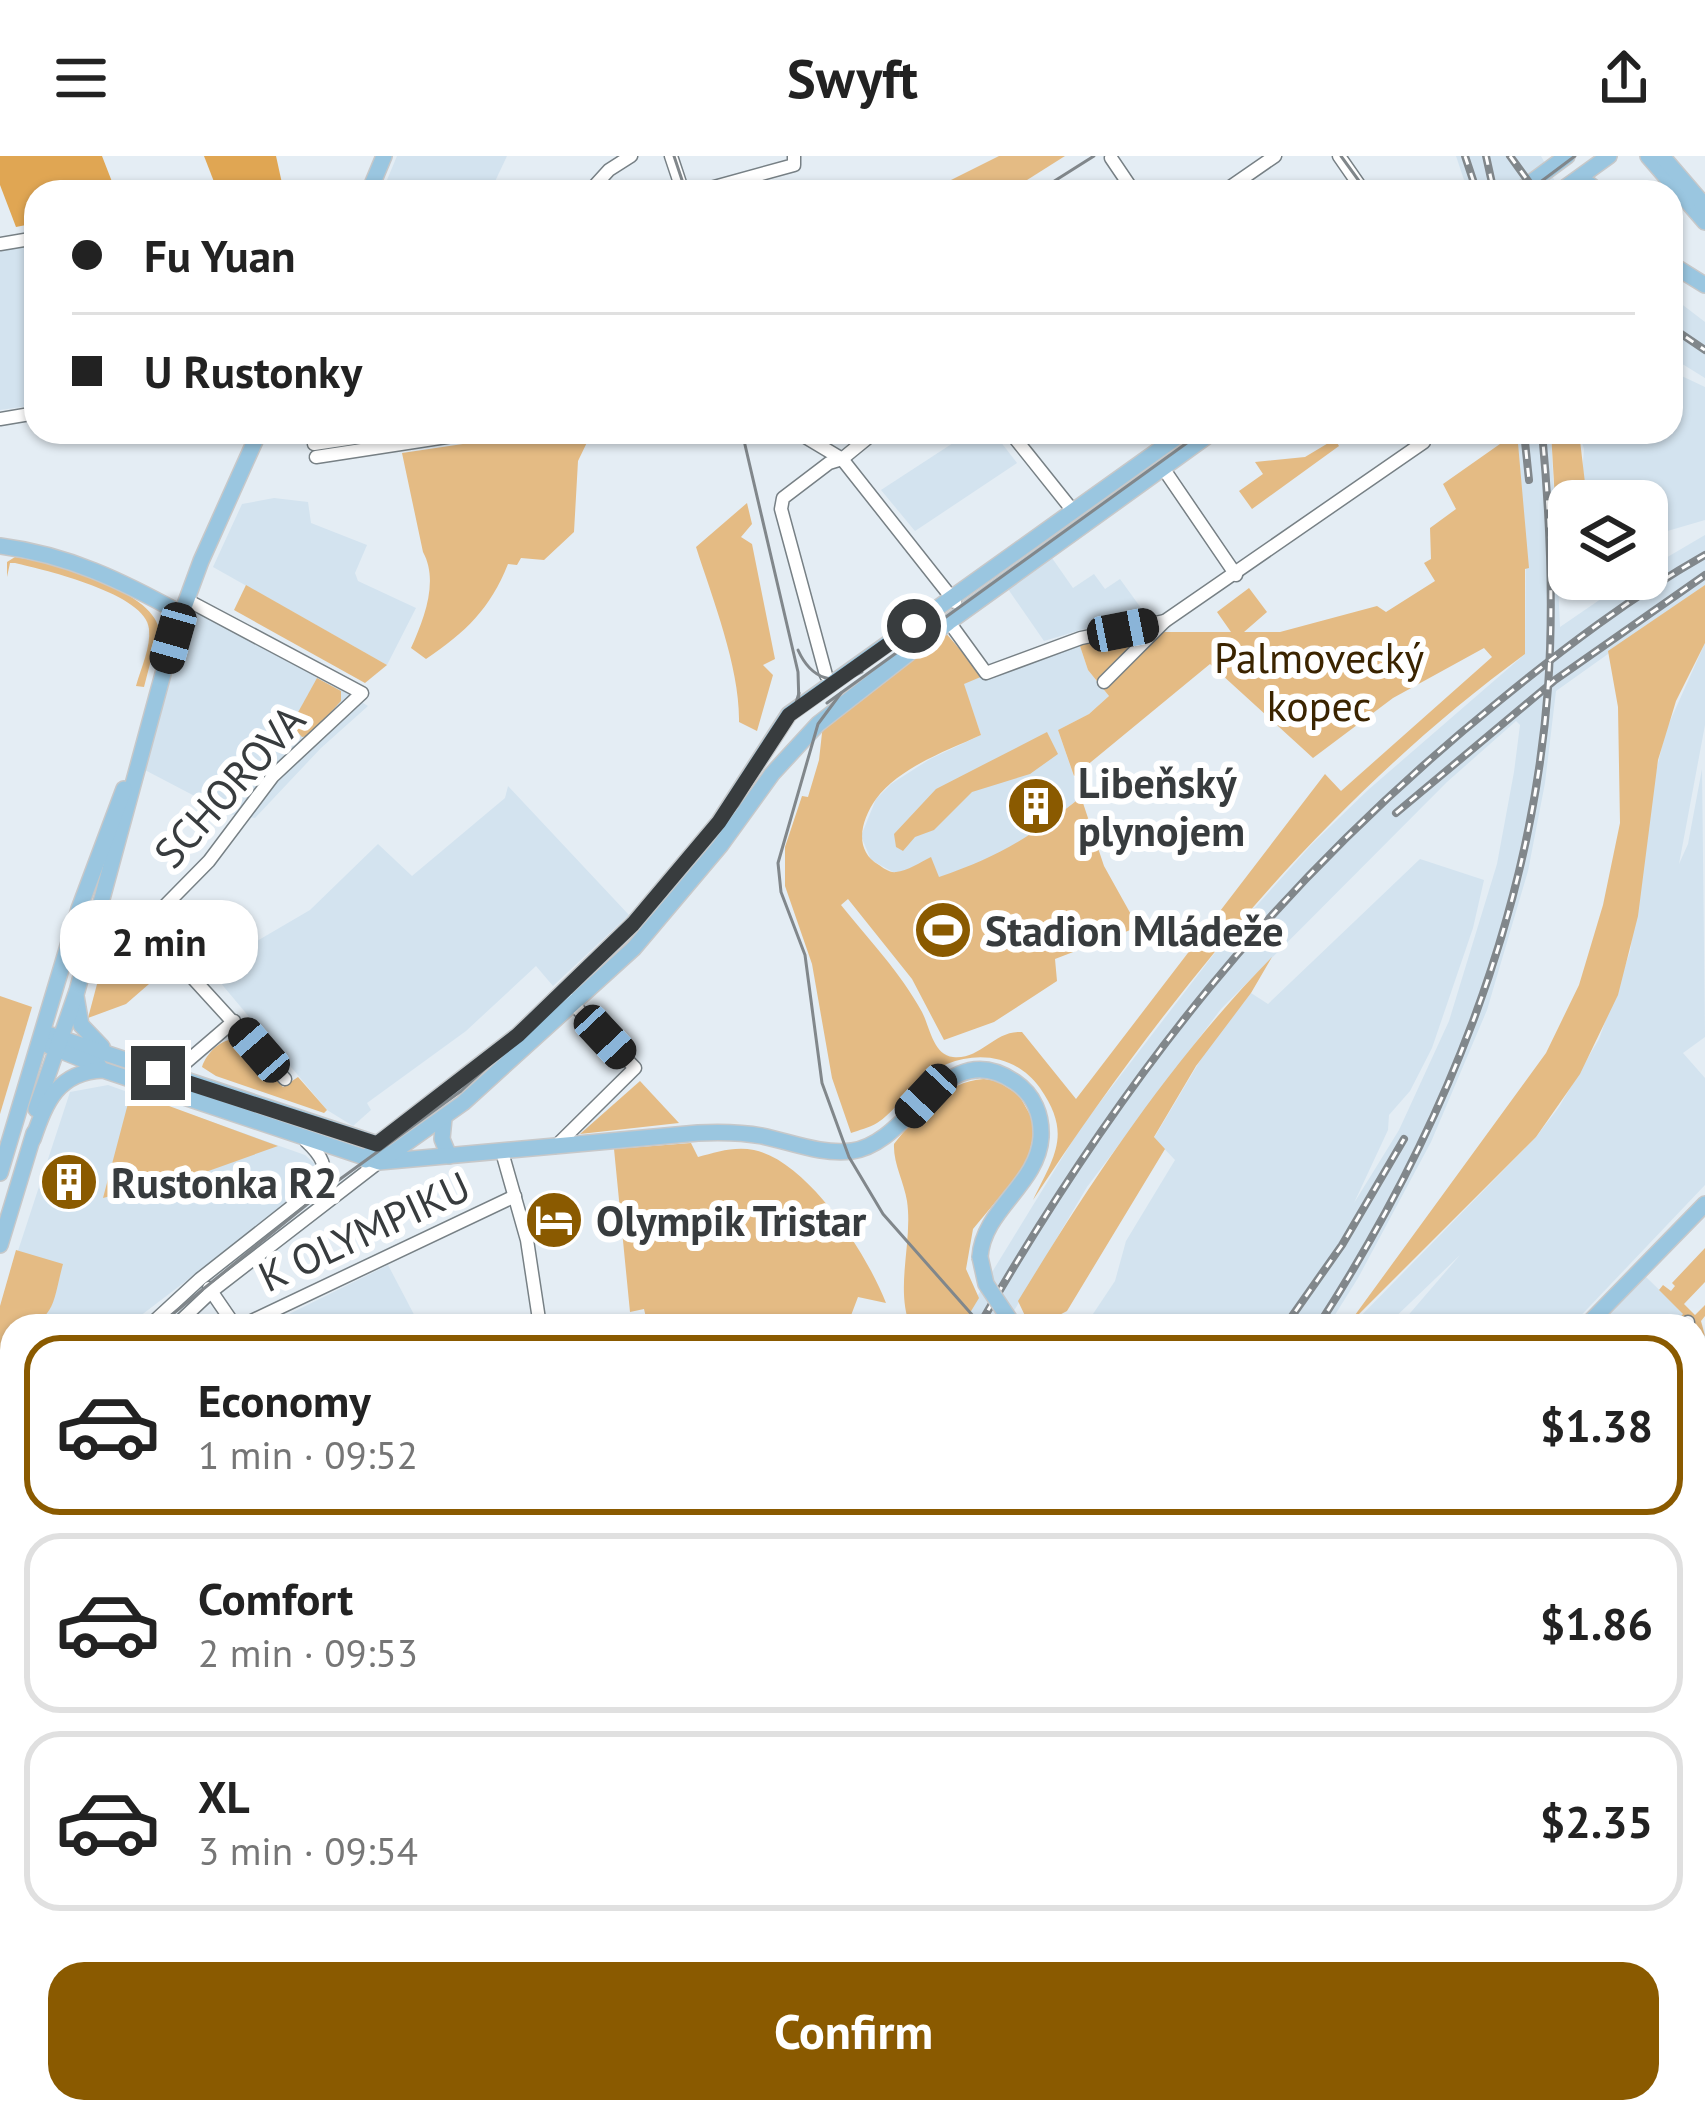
<!DOCTYPE html>
<meta charset="utf-8">
<style>
:root{--surface:#fff;--page:#f2f2f2;--text:#222;--muted:#767676;--line:#e0e0e0;--accent:#8a5a00}
body{margin:0;font-family:"PT Sans",sans-serif;background:var(--page);color:var(--text);height:100vh;display:flex;flex-direction:column;font-size:45px;white-space:nowrap}
*{box-sizing:border-box;margin:0}
p{font-size:39px;color:var(--muted)}
.icon{flex:none;width:66px;height:66px;fill:none;stroke:currentColor;stroke-width:2;stroke-linecap:round;stroke-linejoin:round}
.map{position:relative;flex:1;overflow:hidden}
.drawer{position:absolute;left:0px;top:1158px;width:1707px;height:810px;display:flex;flex-direction:column;background:var(--surface);border-radius:36px 36px 0 0;box-shadow:0 3px 9px #0004}
.drawer>*{flex:none}
.top-card{position:absolute;left:24px;top:24px;width:1659px;height:264px;border-radius:36px;box-shadow:0 3px 9px #0004;display:grid;align-content:center;height:264px;padding:0 48px;background:var(--surface)}
.tools{position:absolute;left:1548px;top:324px;display:grid;gap:24px}
.tools a{display:grid;place-items:center;width:120px;height:120px;border-radius:24px;background:var(--surface);box-shadow:0 3px 9px #0004;font-size:60px}
.end{position:absolute;width:54px;height:54px;margin:-27px;border:15px solid #383c3e;background:#fff;box-shadow:0 0 0 6px #fff}
.from{border-radius:50%}
.bubble{position:absolute;height:84px;border-radius:36px;background:var(--surface);box-shadow:0 3px 9px #0004;font-size:39px;font-weight:800;line-height:84px;text-align:center}
.car{position:absolute;width:36px;height:72px;margin:-36px -18px;border-radius:15px;box-shadow:0 0 9px 3px #0007;background:linear-gradient(#222 24%,#8ab4d8 0 40%,#222 0 76%,#8ab4d8 0 86%,#222 0)}
.top-card b{display:flex;align-items:center;gap:42px;height:114px;font-size:45px}
.top-card b+b{border-top:3px solid var(--line)}
.top-card i{width:30px;height:30px;background:var(--text)}
ul{padding:21px 0 0;list-style:none}
li{display:flex;align-items:center;gap:36px;height:180px;margin:0 24px 18px;padding:0 24px;border:6px solid var(--line);border-radius:36px}
li div{flex:1}
li b{display:block;font-size:45px}
li em{font-style:normal;font-weight:800}
li.active{border-color:var(--accent)}
li>.icon{width:108px;height:108px;stroke-width:1.5}
.button{display:flex;gap:24px;margin-top:auto;padding:24px 48px}
.button a{flex:1;height:138px;border-radius:36px;background:var(--accent);color:#fff;font-size:48px;font-weight:800;line-height:138px;text-align:center}
header{display:flex;justify-content:space-between;align-items:center;height:156px;padding:0 48px;background:var(--surface);font-size:54px;font-weight:800}
.map>svg:first-child{display:block}
.built{fill:#d3e3ef}
.green{fill:#e4bb84}
.water{fill:#e0a653}
.lines{fill:none;stroke-linecap:round;stroke-linejoin:round}
.minor-casing{stroke:#778085;stroke-width:15}
.major-casing{stroke:#c7c8c9;stroke-width:18}
.minor{stroke:#fff;stroke-width:12}
.major{stroke:#9ac6e0;stroke-width:15}
.tram{stroke:#81878b;stroke-width:3}
.rail-casing{stroke:#81878b;stroke-width:8}
.rail{stroke:#fff;stroke-width:3;stroke-dasharray:9;stroke-linecap:butt}
.major-bridge-casing{stroke:#c7c8c9;stroke-width:18;stroke-linecap:butt}
.major-bridge{stroke:#9ac6e0;stroke-width:15}
.route{stroke:#383c3e;stroke-width:15}
.labels{text-anchor:middle;dominant-baseline:central;stroke-width:12;stroke-linejoin:round;paint-order:stroke}
.park-label{font-size:42px;fill:#3b2400;stroke:#fff}
.poi-label{font-size:42px;font-weight:bold;fill:#383c3e;stroke:#fff;text-anchor:start}
.street-label{font-size:42px;fill:#383c3e;stroke:#fff}
</style>
<header><svg class="icon" aria-label="menu" viewBox="0 0 24 24"><path d="M4 6h16M4 12h16M4 18h16"/></svg>Swyft<svg class="icon" aria-label="share" viewBox="0 0 24 24"><path d="M12 15V3M7 8l5-5 5 5M5 13v7h14v-7"/></svg></header>
<div class="map">
<svg width="1705" height="1968" viewBox="0 0 1705 1968">
<rect width="100%" height="100%" fill="#e4edf4"/>
<!-- built -->
<g class="built">
<polygon points="397,0 507,0 490,36 382,36"/>
<polygon points="1456,0 1541,0 1561,36 1468,36"/>
<polygon points="36,87 36,249 0,254 0,93"/>
<polygon points="1671,140 1705,166 1705,222 1671,201"/>
<polygon points="1671,215 1705,231 1705,364 1647,381 1647,345 1586,345 1581,330 1584,293 1579,276 1671,276"/>
<polygon points="970,276 993,276 1017,307 915,375 881,334"/>
<polygon points="1515,276 1551,276 1560,471 1630,423 1647,423 1647,413 1705,379 1705,429 1556,535 1545,627 1528,715 1487,854 1431,986 1358,1122 1328,1170 1103,1170 1091,1161 1115,1125 1126,1085 1175,1004 1154,982 1207,893 1251,837 1268,848 1420,703 1484,724 1473,772 1432,892 1410,935 1389,959 1388,974 1354,1047 1399,974 1449,865 1497,708 1514,616 1520,569 1516,565 1447,626 1221,853 1087,1031 1005,1170 959,1170 1081,971 1217,794 1311,689 1368,634 1525,498 1526,393"/>
<polygon points="274,342 308,346 311,367 367,389 355,417 358,425 416,452 387,509 213,411 242,348"/>
<polygon points="1052,402 1073,432 1094,418 1105,433 1120,423 1149,463 1084,473 1044,485 1008,433"/>
<polygon points="211,456 368,550 321,592 255,662 229,658 143,613 190,459"/>
<polygon points="1079,487 1088,514 1109,540 1089,558 1058,574 1081,641 1038,675 992,703 938,722 893,716 871,704 861,680 876,643 891,628 930,603 981,579 963,527"/>
<polygon points="1705,487 1705,569 1679,708 1688,688 1702,613 1705,881 1683,897 1705,922 1705,1029 1571,1170 1399,1170 1460,1099 1386,1170 1351,1170 1536,981 1559,951 1599,883 1630,796 1652,632 1666,574"/>
<polygon points="508,630 629,759 553,830 536,810 466,875 367,947 371,954 353,970 327,954 209,813 310,754 378,688 412,720 505,642"/>
<polygon points="108,929 305,999 315,1008 316,1017 308,1032 127,1170 12,1170 12,1257 0,1266 0,1152 15,1104 70,936"/>
<polygon points="388,1109 420,1170 265,1170"/>
<polygon points="1646,1121 1684,1158 1673,1170 1612,1170 1605,1163"/>
<polygon points="211,1956 410,1956 405,1968 196,1968"/>
<polygon points="476,1956 599,1956 584,1968 465,1968"/>
<polygon points="1285,1956 1470,1956 1475,1968 1276,1968"/>
</g>
<!-- green -->
<g class="green">
<polygon points="999,0 1065,0 1008,36 927,36"/>
<path d="M592 276 578 305 574 376 544 404 521 402 517 409 508 408C490 453 466 476 426 503L411 492C424 463 439 425 423 396L402 297 531 278 535 284Z"/>
<path d="M1517 276 1529 412 1525 413V498C1327 643 1167 840 1033 1044 1055 999 1072 978 1040 932 1010 890 953 894 917 927 903 940 893 957 877 967 869 972 859 974 851 977L832 922 812 808 785 730V691L802 640 808 641 819 604 823 568 944 475 983 520 964 528 981 579C946 595 900 611 876 643 861 664 853 694 879 709 883 712 890 717 896 716 907 715 921 706 931 701L939 721C999 701 1032 680 1081 641L1104 710 1138 771 1055 803 1057 825 994 866 944 884 912 823 848 743 841 749C869 784 901 817 922 856 930 871 933 899 953 901 981 904 994 874 1022 876L1076 943 1325 618 1341 635 1492 501 1484 492 1393 542 1313 602 1210 508 1074 620 1058 574 1089 558 1109 540 1088 514 1079 487 1165 476H1231L1217 456 1249 432 1267 456 1244 476H1280L1377 450 1386 456 1435 425 1424 407 1431 403 1430 372 1456 353 1443 328Z"/>
<polygon points="1551,276 1579,276 1585,327 1581,330 1586,345 1569,345 1569,414 1559,412"/>
<polygon points="1335,283 1339,290 1252,353 1239,335 1263,318 1255,306 1305,301"/>
<path d="M747 347 752 368 741 381 752 388 775 503 763 509 773 519 757 575 739 566C740 512 713 444 696 391Z"/>
<path d="M15 401C51 406 152 434 159 473L144 531 136 530C141 512 151 491 149 473 147 438 45 414 15 407H10L7 421V406Z"/>
<polygon points="246,429 387,509 365,527 234,454"/>
<polygon points="1705,429 1705,487 1676,545 1658,604 1638,760 1618,839 1580,918 1536,981 1347,1170 1546,897 1579,829 1603,749 1620,667 1618,551 1608,495"/>
<polygon points="317,522 341,535 341,545 309,580 302,581 291,569"/>
<polygon points="1047,576 1058,598 1030,618 972,636 934,674 915,681 903,695 896,691 894,678 936,633"/>
<polygon points="118,763 135,770 172,808 126,848 88,862 113,768"/>
<path d="M1272 801 1251 837 1196 910 1154 981 1165 993 1067 1155 1048 1165 1027 1164 1018 1145C1093 1022 1171 904 1272 801Z"/>
<polygon points="0,840 32,851 0,958"/>
<path d="M239 883 283 931 298 921 327 954 324 957 216 920 202 911C207 896 223 881 239 883Z"/>
<path d="M984 923 997 925 1019 939 1033 964V981L1028 1002 1017 1020 973 1073 966 1113 979 1142 962 1170H910C895 1130 913 1086 907 1045 904 1026 893 1007 894 988 917 959 945 925 984 923Z"/>
<polygon points="640,925 679,967 580,978"/>
<polygon points="131,936 278,990 119,1047 122,1037 103,1042"/>
<path d="M691 987 698 1001C716 996 735 990 754 994 808 1005 867 1098 886 1147L858 1141 847 1170H648L644 1153 630 1156 614 993Z"/>
<polygon points="1705,1092 1705,1126 1684,1148 1695,1159 1705,1149 1705,1160 1701,1165 1705,1180 1689,1166 1679,1163 1683,1158 1659,1134 1663,1129 1671,1135 1675,1130 1672,1127"/>
<path d="M16 1094 63 1108C53 1144 56 1170 12 1170V1186L0 1196V1150Z"/>
<polygon points="1705,1225 1705,1732 1695,1728 1695,1229"/>
<polygon points="12,1827 12,1905 1,1911 11,1927 12,1956 23,1956 29,1968 0,1968 0,1833"/>
<polygon points="923,1956 1115,1956 1103,1968 914,1968"/>
<polygon points="1127,1956 1285,1956 1276,1968 1115,1968"/>
</g>
<!-- water -->
<g class="water">
<polygon points="0,0 102,0 116,36 36,36 36,67 16,71 0,29"/>
<polygon points="204,0 276,0 283,32 218,36"/>
</g>
<g class="lines">
<!-- minor casing -->
<g class="minor-casing">
<g id="minor">
<polyline points="671,0 683,36"/>
<polyline points="1339,0 1364,36"/>
<polyline points="1111,2 1134,36"/>
<polyline points="323,36 355,32 367,36"/>
<polyline points="589,36 609,14 631,0"/>
<polyline points="696,36 794,9 794,0"/>
<polyline points="1223,36 1275,0"/>
<polyline points="0,88 36,82"/>
<polyline points="0,263 36,257"/>
<polyline points="797,276 842,303 955,446"/>
<polyline points="1010,276 1073,355"/>
<polyline points="314,288 395,276"/>
<polyline points="316,301 479,276"/>
<polyline points="1163,312 1236,419"/>
<polyline points="949,466 986,517 1081,482 1165,465"/>
<polyline points="826,519 781,353 783,342 829,307 842,303 875,276"/>
<polyline points="1104,526 1165,465 1424,286 1417,276"/>
<polyline points="96,767 116,754 137,761 285,923"/>
<polyline points="146,769 209,705 273,620 362,537 187,444"/>
<polyline points="163,916 184,908 234,865"/>
<polyline points="555,991 635,912 567,842"/>
<polyline points="502,996 527,1084 540,1170"/>
<polyline points="209,1132 235,1170"/>
<path d="M149 1170 200 1123 318 1030C331 1012 320 998 306 985"/>
<polyline points="175,1170 212,1135 379,1006"/>
<polyline points="241,1170 515,1040"/>
<polyline points="1684,1170 1688,1166"/>
<polyline points="0,1288 12,1279"/>
<polyline points="0,1296 12,1312"/>
<polyline points="0,1545 12,1569"/>
<polyline points="1695,1743 1705,1737"/>
<polyline points="0,1793 12,1787"/>
<polyline points="1695,1938 1705,1935"/>
<polyline points="1479,1956 1484,1968"/>
<polyline points="1668,1956 1672,1968"/>
<polyline points="182,1968 197,1956"/>
<polyline points="1601,1968 1640,1956"/>
</g>
</g>
<!-- major casing -->
<g class="major-casing">
<g id="major">
<polyline points="1648,0 1705,66"/>
<polyline points="1662,0 1705,50"/>
<polyline points="1572,28 1589,28 1599,36"/>
<polyline points="369,36 384,0"/>
<polyline points="1518,36 1567,0"/>
<polyline points="1559,36 1609,0"/>
<polyline points="1671,108 1705,129"/>
<path d="M0 390C69 399 122 425 182 458"/>
<polyline points="76,840 81,869 102,891"/>
<polyline points="51,879 381,989"/>
<polyline points="49,890 99,910"/>
<polyline points="36,953 77,835 173,481 201,405 259,276"/>
<polyline points="444,962 442,983 449,1000"/>
<path d="M33 983C46 945 58 916 103 914L379 1006 698 977C719 976 740 976 762 980 791 986 822 999 852 995 912 987 944 877 1015 926 1034 939 1042 959 1041 981 1038 1029 983 1053 980 1101"/>
<polyline points="366,1004 377,988 518,879 633,768 719,666 789,558 1184,276"/>
<polyline points="381,1005 463,947 634,792 720,690 772,618 818,568 949,466 1213,276"/>
<polyline points="0,1017 79,753 124,633"/>
<polyline points="0,1089 34,977"/>
<polyline points="1586,1170 1705,1048"/>
<polyline points="907,1968 916,1956"/>
</g>
</g>
<!-- minor -->
<use href="#minor" class="minor"/>
<!-- major -->
<use href="#major" class="major"/>
<!-- tram -->
<g class="tram">
<polyline points="674,0 686,36"/>
<polyline points="1341,0 1367,36"/>
<polyline points="1037,36 1094,0"/>
<polyline points="1527,36 1575,0"/>
<polyline points="742,276 798,516 799,549"/>
<path d="M798 494C811 523 834 531 862 516"/>
<polyline points="841,537 818,568 778,707 781,736 805,799 822,927 849,1001 883,1058 982,1170"/>
<polyline points="827,547 1202,276"/>
<polyline points="158,1170 321,1037 461,935 612,795 657,748 738,649 792,560 799,537"/>
<polyline points="0,1301 12,1292"/>
<polyline points="778,1968 791,1956"/>
</g>
<!-- rail casing -->
<g class="rail-casing">
<g id="rail">
<polyline points="1465,0 1477,36"/>
<polyline points="1486,0 1494,36"/>
<polyline points="1510,0 1536,36"/>
<polyline points="1671,171 1705,194"/>
<polyline points="1524,276 1529,324"/>
<polyline points="1396,657 1555,524 1705,419"/>
<path d="M979 1170C1121 923 1275 727 1498 546 1564 492 1631 441 1705 399"/>
<polyline points="1285,1170 1342,1089 1404,983"/>
<path d="M1318 1170C1442 978 1531 761 1548 532 1554 447 1550 361 1542 276"/>
<polyline points="476,1968 487,1956"/>
<polyline points="500,1968 512,1956"/>
<polyline points="533,1968 545,1956"/>
<polyline points="570,1968 585,1956"/>
<polyline points="622,1968 633,1956"/>
</g>
</g>
<!-- rail -->
<use href="#rail" class="rail"/>
<!-- major-bridge casing -->
<g class="major-bridge-casing">
<polyline id="major-bridge" points="980,1101 986,1128 1014,1170"/>
</g>
<!-- major-bridge -->
<use href="#major-bridge" class="major-bridge"/>
</g>
<g class="lines">
<!-- route -->
<polyline class="route" points="158,917 377,988 518,879 633,768 719,666 789,559 914,470"/>
</g>
<!-- icons -->
<defs>
<g id="building-disc" transform="scale(3)"><circle r="9.5" fill="#8a5a00" stroke="#fff"/><path d="M-4-6H4V6H1V3H-1V6H-4ZM-2.5-4.3h1.7v1.8h-1.7ZM.8-4.3h1.7v1.8H.8ZM-2.5-1h1.7V.8h-1.7ZM.8-1h1.7V.8H.8Z" fill="#fff"/></g>
<g id="stadium-disc" transform="scale(3)"><circle r="9.5" fill="#8a5a00" stroke="#fff"/><path d="M0-5a6.5 5 0 1 0 0 10a6.5 5 0 1 0 0-10ZM-3.5-1.8h7v3.6h-7Z" fill="#fff"/></g>
<g id="hotel-disc" transform="scale(3)"><circle r="9.5" fill="#8a5a00" stroke="#fff"/><path d="M-6-4.5h1.5V1H6V5H4.5V3h-9V5H-6ZM-4 0a1.8 1.8 0 1 1 3.6 0ZM.5 0V-2.5h3Q6-2.5 6 0Z" fill="#fff"/></g>
</defs>
<g fill-rule="evenodd">
<use href="#building-disc" x="1036" y="650"/>
<use href="#stadium-disc" x="943" y="774"/>
<use href="#building-disc" x="69" y="1026"/>
<use href="#hotel-disc" x="554" y="1064"/>
</g>
<g class="labels">
<!-- park labels -->
<g class="park-label">
<text x="1319" y="501">Palmovecký<tspan x="1319" dy="48">kopec</tspan></text>
</g>
<!-- poi labels -->
<g class="poi-label">
<text x="1078" y="626">Libeňský<tspan x="1078" dy="48">plynojem</tspan></text>
<text x="985" y="774">Stadion Mládeže</text>
<text x="111" y="1026">Rustonka R2</text>
<text x="596" y="1064">Olympik Tristar</text>
</g>
<!-- street labels -->
<g class="street-label">
<text transform="translate(229 630) rotate(-48)">SCHOROVA</text>
<text transform="translate(364 1075) rotate(-25)">K OLYMPIKU</text>
</g>
</g>
</svg>
<div class="tools">
<a><svg class="icon" aria-label="layers" viewBox="0 0 24 24"><path d="M12 4l9 5-9 5-9-5zM3 14l9 5 9-5"/></svg></a>
</div>
<i class="end from" style="left:914px;top:470px"></i>
<i class="end" style="left:158px;top:917px"></i>
<div class="bubble" style="left:60px;top:744px;width:198px">2 min</div>
<i class="car" style="left:1123px;top:474px;rotate:79deg"></i>
<i class="car" style="left:173px;top:482px;rotate:196deg"></i>
<i class="car" style="left:605px;top:881px;rotate:137deg"></i>
<i class="car" style="left:259px;top:894px;rotate:319deg"></i>
<i class="car" style="left:926px;top:940px;rotate:223deg"></i>
<div class="top-card">
<b><i class="from"></i>Fu Yuan</b>
<b><i></i>U Rustonky</b>
</div>
<section class="drawer">
<ul>
<li class="active"><svg class="icon" aria-label="car" viewBox="0 0 24 24"><path d="M5 17H2v-5l4-1 3-4h7l3 4 3 1v5h-3M9 17h6M6 11h13"/><circle cx="7" cy="17" r="2"/><circle cx="17" cy="17" r="2"/></svg><div><b>Economy</b><p>1 min · 09:52</p></div><em>$1.38</em></li>
<li><svg class="icon" aria-label="car" viewBox="0 0 24 24"><path d="M5 17H2v-5l4-1 3-4h7l3 4 3 1v5h-3M9 17h6M6 11h13"/><circle cx="7" cy="17" r="2"/><circle cx="17" cy="17" r="2"/></svg><div><b>Comfort</b><p>2 min · 09:53</p></div><em>$1.86</em></li>
<li><svg class="icon" aria-label="car" viewBox="0 0 24 24"><path d="M5 17H2v-5l4-1 3-4h7l3 4 3 1v5h-3M9 17h6M6 11h13"/><circle cx="7" cy="17" r="2"/><circle cx="17" cy="17" r="2"/></svg><div><b>XL</b><p>3 min · 09:54</p></div><em>$2.35</em></li>
</ul>
<div class="button"><a>Confirm</a></div>
</section>
</div>
